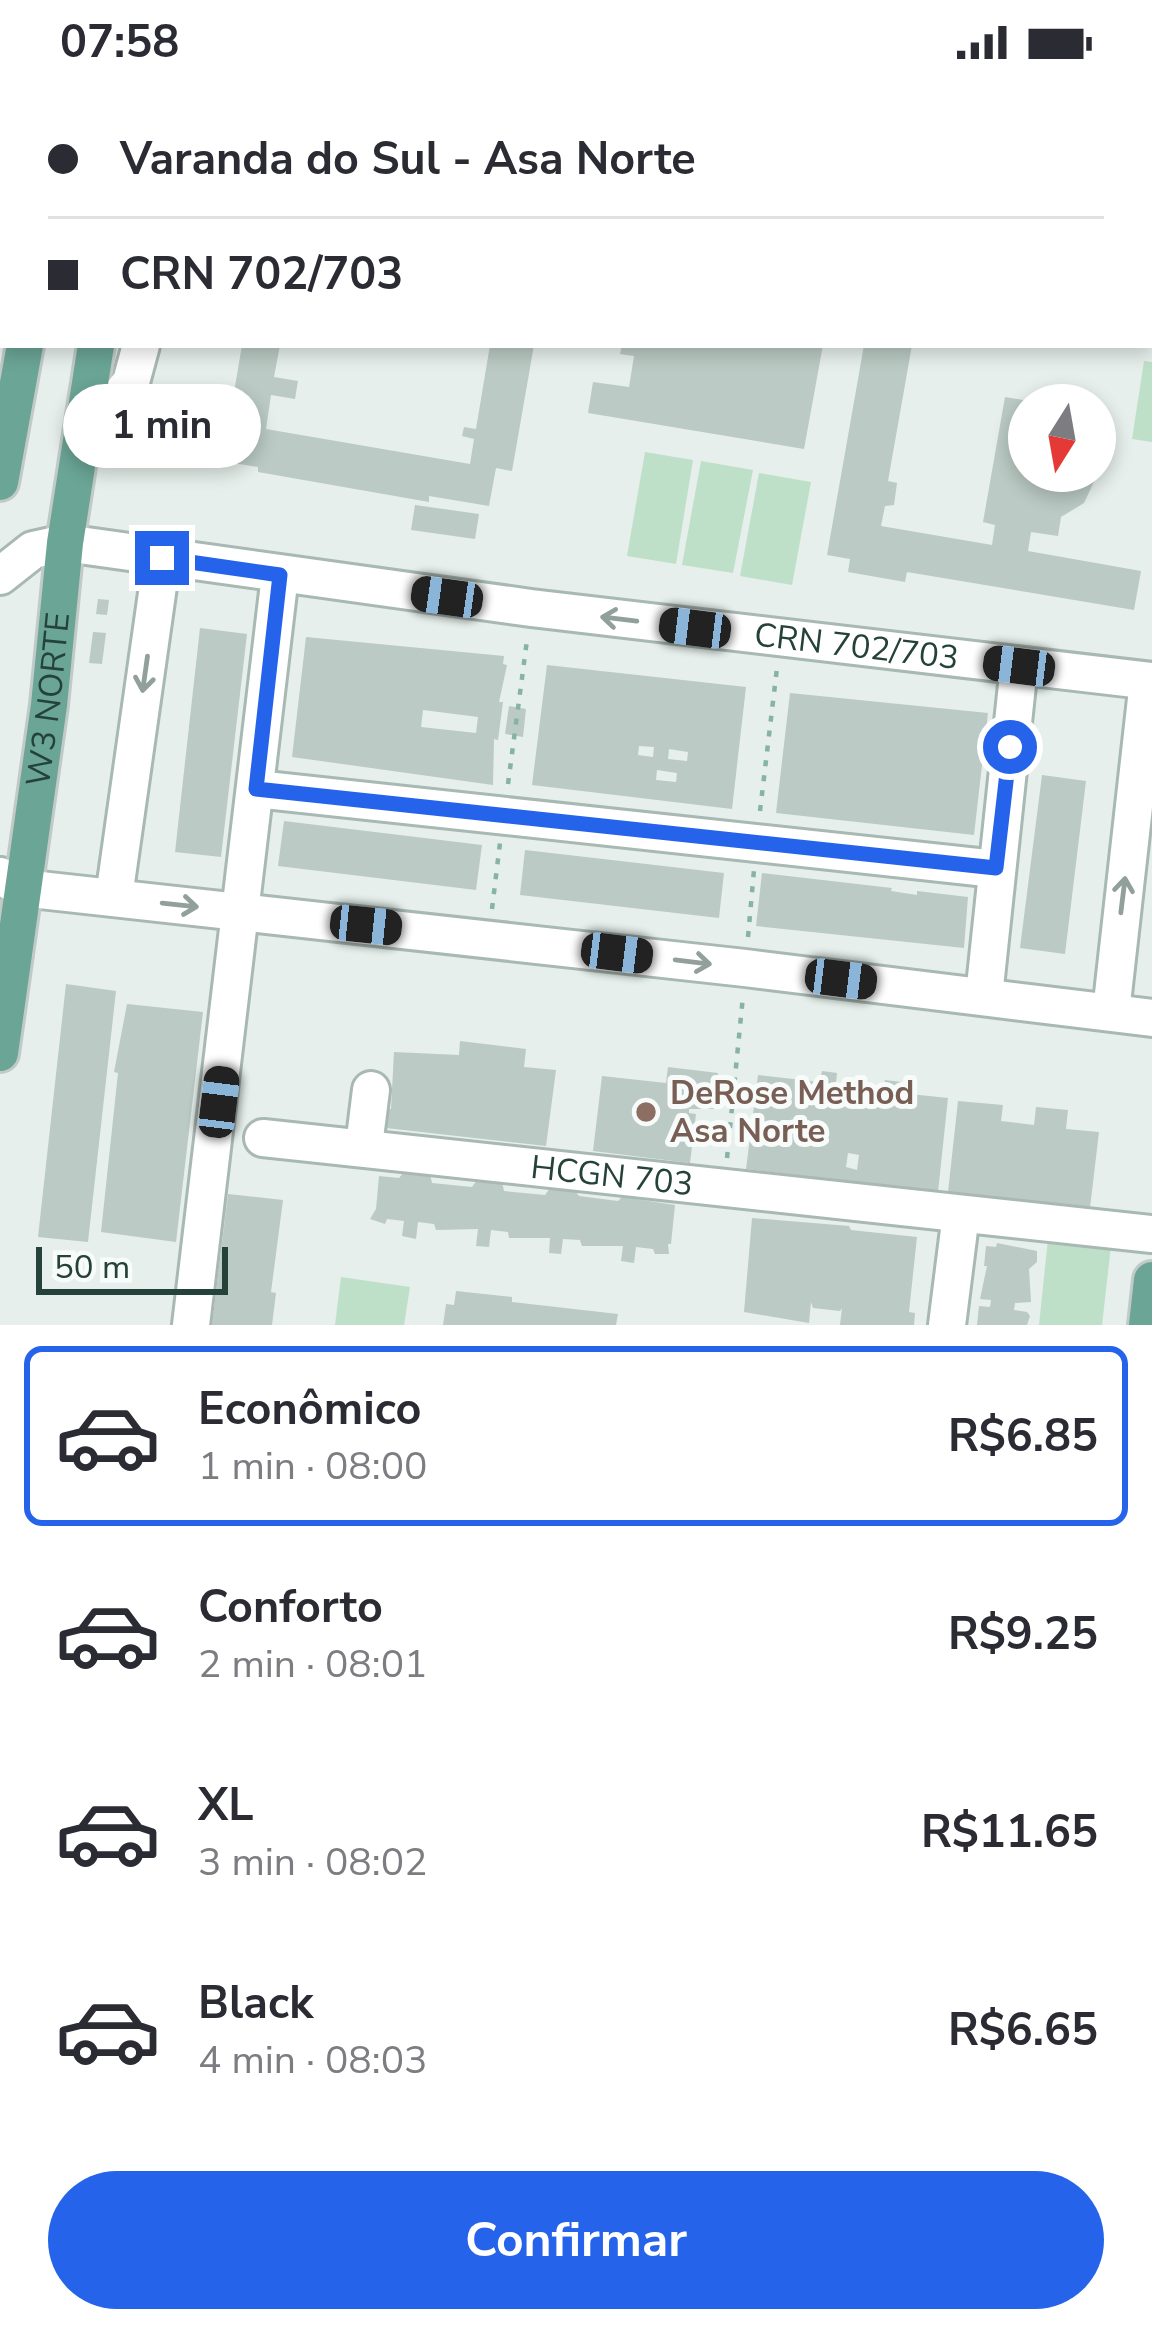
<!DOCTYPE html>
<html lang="pt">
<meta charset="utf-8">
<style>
:root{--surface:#fff;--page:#f7f7f7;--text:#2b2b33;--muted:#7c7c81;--line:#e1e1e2;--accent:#2563eb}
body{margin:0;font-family:"Nunito Sans",sans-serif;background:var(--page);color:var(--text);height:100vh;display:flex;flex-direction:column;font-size:45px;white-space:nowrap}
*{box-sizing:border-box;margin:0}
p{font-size:39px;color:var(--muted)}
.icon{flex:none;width:66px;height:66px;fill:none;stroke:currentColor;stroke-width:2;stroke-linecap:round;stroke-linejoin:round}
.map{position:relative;height:1241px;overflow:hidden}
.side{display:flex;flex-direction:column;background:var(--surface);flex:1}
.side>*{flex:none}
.top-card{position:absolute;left:0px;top:0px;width:1152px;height:264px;box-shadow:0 6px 18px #0003;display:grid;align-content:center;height:264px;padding:0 48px;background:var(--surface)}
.needle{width:78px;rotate:191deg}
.tools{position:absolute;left:1008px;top:300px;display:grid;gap:24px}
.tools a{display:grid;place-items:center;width:108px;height:108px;border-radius:50%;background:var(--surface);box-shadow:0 6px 18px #0003;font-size:60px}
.scale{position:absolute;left:36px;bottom:30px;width:192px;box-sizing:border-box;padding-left:12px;border:6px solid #24423a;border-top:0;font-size:33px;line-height:42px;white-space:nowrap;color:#24423a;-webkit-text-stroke:9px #f7fbf9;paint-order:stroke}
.end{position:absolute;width:54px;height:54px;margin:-27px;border:15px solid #2563eb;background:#fff;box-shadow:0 0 0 6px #fff}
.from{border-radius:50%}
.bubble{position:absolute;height:84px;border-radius:42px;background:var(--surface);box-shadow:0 6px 18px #0003;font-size:39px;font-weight:700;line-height:84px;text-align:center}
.car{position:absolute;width:36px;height:72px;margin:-36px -18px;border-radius:15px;box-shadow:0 0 9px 3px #0007;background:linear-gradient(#222 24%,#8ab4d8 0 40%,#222 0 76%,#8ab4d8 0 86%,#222 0)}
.top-card b{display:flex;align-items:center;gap:42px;height:114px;font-size:45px}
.top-card b+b{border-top:3px solid var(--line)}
.top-card i{width:30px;height:30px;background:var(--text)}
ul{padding:21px 0 0;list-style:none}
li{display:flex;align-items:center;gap:36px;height:180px;margin:0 24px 18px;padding:0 24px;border:6px solid transparent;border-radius:18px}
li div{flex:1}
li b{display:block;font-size:45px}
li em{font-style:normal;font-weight:700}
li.active{border-color:var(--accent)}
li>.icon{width:108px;height:108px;stroke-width:1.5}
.button{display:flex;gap:24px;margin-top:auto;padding:24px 48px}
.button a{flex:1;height:138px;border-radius:72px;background:var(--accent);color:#fff;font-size:48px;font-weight:700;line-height:138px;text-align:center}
.status{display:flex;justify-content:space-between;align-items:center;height:84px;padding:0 60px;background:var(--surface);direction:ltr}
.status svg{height:33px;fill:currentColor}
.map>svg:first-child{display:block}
.green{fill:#bfe0c8}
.building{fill:#bbcac4;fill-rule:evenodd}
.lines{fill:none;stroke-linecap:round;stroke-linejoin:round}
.minor-casing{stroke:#a8b8b2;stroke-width:42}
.major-casing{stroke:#c2cac8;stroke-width:42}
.path{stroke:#86b3a5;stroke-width:4.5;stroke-dasharray:6 9;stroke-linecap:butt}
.minor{stroke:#fff;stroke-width:36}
.major{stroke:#6aa596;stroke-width:36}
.oneway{stroke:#92a09c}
.route{stroke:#2563eb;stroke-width:15}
.education-dot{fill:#8d6e63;stroke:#f7fbf9;stroke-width:4.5}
.labels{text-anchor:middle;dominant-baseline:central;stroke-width:10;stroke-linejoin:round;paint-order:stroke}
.street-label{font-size:33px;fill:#24423a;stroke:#f7fbf9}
.education-label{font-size:33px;font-weight:bold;fill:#785e54;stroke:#f7fbf9;text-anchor:start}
</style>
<div class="status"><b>07:58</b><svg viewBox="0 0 49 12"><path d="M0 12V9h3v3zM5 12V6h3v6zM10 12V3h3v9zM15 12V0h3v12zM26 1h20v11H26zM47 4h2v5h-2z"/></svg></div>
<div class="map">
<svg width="1152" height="1241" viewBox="0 0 1152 1241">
<rect width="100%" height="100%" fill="#e6efeb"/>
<!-- green -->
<g class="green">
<polygon points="1144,277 1152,278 1152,358 1132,355"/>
<polygon points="645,368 693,376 676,480 627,472"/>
<polygon points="701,377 753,386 733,489 682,481"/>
<polygon points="759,389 811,398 792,501 740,492"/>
<polygon points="1048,1155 1111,1162 1102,1241 1039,1241"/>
<polygon points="341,1193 410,1203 404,1241 335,1241"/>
</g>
<!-- building -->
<g class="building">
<polygon points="242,261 280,261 274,293 298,297 295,315 271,311 266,345 470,380 474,355 462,352 464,343 476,345 490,261 534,261 512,387 496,384 489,422 429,412 429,418 258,388 258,383 173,369 177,346 236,357 239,340 229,338"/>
<polygon points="622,261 823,261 804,365 588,329 593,298 629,303 634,272 620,270"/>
<polygon points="864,261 912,261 888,397 897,399 894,421 885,422 881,442 992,461 995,441 983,438 1005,313 1029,317 1029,387 1099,387 1084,419 1061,433 1058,452 1031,448 1028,467 1141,487 1134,526 907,488 905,498 848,488 850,475 827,471"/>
<polygon points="415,421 479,430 475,455 411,446"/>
<polygon points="98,515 109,516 107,531 96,530"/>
<polygon points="200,544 247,550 221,773 175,768"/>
<polygon points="93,548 106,549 102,580 89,579"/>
<path d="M306 553 504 572 503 580 507 581 499 618H503L498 656 494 655 493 701 292 673ZM423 626 478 633 476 649 421 643Z"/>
<path d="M547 581 746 603 732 725 532 701ZM639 662 654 663 653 673 638 671ZM669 665 688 668 687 677 668 675ZM657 686 677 689 676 698 656 696Z"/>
<polygon points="790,609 988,629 974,751 776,729"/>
<polygon points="509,622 526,625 523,653 505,650"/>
<polygon points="1042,691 1086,697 1065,870 1020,864"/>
<polygon points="284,737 482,761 476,806 278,782"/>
<polygon points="525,766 724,789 719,834 520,811"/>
<polygon points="762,789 892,804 891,807 917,811 917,807 968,813 964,864 756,842"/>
<polygon points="66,900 116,907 88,1158 38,1153"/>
<polygon points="127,920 203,928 176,1158 101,1148 118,989 114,988"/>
<polygon points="460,957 526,965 524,983 556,986 546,1062 386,1044 388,1025 391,1025 394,968 459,971"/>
<polygon points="668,983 718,989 714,1025 689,1025 689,1029 696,1030 690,1079 593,1067 602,992 666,999"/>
<path d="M822 987 837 989 834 1018 871 1021V1017L866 1016 867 1007 883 1011 885 996 901 998 900 1009 948 1014 938 1108 746 1085 758 991 820 998ZM848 1069 859 1071 857 1086 846 1083Z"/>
<polygon points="958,1017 1003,1021 1001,1037 1034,1041 1036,1023 1068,1026 1066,1045 1099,1048 1090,1124 948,1108"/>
<polygon points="404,1088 430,1090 432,1099 472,1103 477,1096 502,1098 504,1107 545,1111 550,1104 575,1107 579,1112 618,1117 622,1113 675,1121 671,1160 668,1160 669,1170 655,1170 653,1165 636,1163 634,1179 621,1177 623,1162 582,1162 580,1156 563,1155 561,1170 549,1169 550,1154 509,1154 508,1148 491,1146 489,1163 476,1162 478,1145 436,1146 434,1140 418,1138 416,1155 402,1152 404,1137 387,1135 385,1140 370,1135 376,1125 379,1092 399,1094"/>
<polygon points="228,1110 283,1116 271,1208 276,1209 272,1241 212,1241"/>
<polygon points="752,1134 849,1142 851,1146 917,1153 909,1228 915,1229 914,1241 840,1241 842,1224 840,1227 813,1224 811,1218 809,1239 744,1228"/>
<polygon points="997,1159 1037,1167 1037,1178 1029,1185 1031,1218 1015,1219 1014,1226 1027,1228 1030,1232 1027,1241 977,1241 979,1222 990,1223 991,1216 980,1215 987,1182 984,1182 986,1162 996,1163"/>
<polygon points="456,1207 512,1213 512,1218 618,1230 616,1241 443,1241 446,1220 454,1221"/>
</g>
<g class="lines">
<!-- minor casing -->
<g class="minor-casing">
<g id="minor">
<polyline points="187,3 187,0"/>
<polyline points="621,3 621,0"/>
<polyline points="874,3 875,0"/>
<polyline points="81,359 131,298 141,261"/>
<path id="s1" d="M0 492 33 466 65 459 531 524 1152 597"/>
<polyline points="256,705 996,785"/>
<polyline points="0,792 22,804 745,884 1152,934"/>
<polyline points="114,813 162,474"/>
<polyline points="984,912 1019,582"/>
<polyline points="1111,928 1148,597"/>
<path id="s2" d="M263 1054 1152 1150"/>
<polyline points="364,1062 371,1006"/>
<polyline points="191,1241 280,491"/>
<polyline points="947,1241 961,1130"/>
</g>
</g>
<!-- major casing -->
<g class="major-casing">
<g id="major">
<polyline points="68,3 69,0"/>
<polyline points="140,3 140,0"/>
<polyline points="0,398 25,261"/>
<path id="s3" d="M0 969 49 621 65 459 96 261"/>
<polyline points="1147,1241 1152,1196"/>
</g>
</g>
<!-- path -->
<g class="path">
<polyline points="508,700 527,556"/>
<polyline points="760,727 777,584"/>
<polyline points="492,825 500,759"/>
<polyline points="748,853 754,786"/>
<polyline points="727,1074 743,912"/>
</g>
<!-- minor -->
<use href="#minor" class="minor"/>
<!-- major -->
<use href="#major" class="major"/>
</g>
<!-- one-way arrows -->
<defs><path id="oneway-shaft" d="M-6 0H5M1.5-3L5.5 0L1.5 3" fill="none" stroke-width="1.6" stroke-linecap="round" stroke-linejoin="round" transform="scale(3)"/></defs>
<g class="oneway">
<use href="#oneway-shaft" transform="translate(619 535) rotate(-173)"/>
<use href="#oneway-shaft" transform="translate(145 590) rotate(98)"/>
<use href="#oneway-shaft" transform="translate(1123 811) rotate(-83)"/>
<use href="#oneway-shaft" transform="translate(180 821) rotate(6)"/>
<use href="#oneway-shaft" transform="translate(693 878) rotate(7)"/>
</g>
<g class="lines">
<!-- route -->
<polyline class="route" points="162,474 280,491 256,705 996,784 1010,663"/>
</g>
<!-- markers -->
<circle class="education-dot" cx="646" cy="1028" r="12"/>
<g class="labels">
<!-- street labels -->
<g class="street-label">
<text stroke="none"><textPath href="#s1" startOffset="873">CRN 702/703</textPath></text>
<text stroke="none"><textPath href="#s3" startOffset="357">W3 NORTE</textPath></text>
<text stroke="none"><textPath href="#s2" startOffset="351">HCGN 703</textPath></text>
</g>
<!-- education labels -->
<g class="education-label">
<text x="670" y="1009">DeRose Method<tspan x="670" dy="38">Asa Norte</tspan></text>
</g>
</g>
</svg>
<div class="tools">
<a><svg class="needle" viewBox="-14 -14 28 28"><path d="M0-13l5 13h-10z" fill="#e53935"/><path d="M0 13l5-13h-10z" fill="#7c7c81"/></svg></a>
</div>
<div class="scale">50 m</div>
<i class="end from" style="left:1010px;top:663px"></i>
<i class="end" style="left:162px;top:474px"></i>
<div class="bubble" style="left:63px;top:300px;width:198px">1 min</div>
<i class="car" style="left:447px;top:513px;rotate:278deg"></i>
<i class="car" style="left:695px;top:544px;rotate:277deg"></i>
<i class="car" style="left:1019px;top:582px;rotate:277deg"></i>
<i class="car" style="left:366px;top:841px;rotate:96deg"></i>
<i class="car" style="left:617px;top:869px;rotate:97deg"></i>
<i class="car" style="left:841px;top:895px;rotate:97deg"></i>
<i class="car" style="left:219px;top:1018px;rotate:7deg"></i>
<div class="top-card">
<b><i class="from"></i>Varanda do Sul - Asa Norte</b>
<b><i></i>CRN 702/703</b>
</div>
</div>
<section class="side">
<ul>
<li class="active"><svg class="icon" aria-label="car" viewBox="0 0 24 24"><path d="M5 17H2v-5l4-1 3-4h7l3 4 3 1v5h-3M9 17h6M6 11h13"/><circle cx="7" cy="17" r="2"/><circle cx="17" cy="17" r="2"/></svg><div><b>Econômico</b><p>1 min · 08:00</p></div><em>R$6.85</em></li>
<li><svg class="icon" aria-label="car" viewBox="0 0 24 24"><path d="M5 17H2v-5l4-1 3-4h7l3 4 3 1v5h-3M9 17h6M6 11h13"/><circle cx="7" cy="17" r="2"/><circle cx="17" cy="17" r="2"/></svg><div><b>Conforto</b><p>2 min · 08:01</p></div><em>R$9.25</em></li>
<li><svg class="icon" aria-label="car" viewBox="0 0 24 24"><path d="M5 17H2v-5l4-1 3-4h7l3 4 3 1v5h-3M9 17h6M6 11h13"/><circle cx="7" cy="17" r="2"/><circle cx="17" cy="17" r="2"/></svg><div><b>XL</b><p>3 min · 08:02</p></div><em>R$11.65</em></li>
<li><svg class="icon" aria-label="car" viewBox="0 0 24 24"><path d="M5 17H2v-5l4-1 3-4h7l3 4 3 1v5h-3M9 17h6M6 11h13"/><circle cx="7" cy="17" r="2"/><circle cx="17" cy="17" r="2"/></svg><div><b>Black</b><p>4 min · 08:03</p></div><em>R$6.65</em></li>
</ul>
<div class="button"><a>Confirmar</a></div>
</section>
